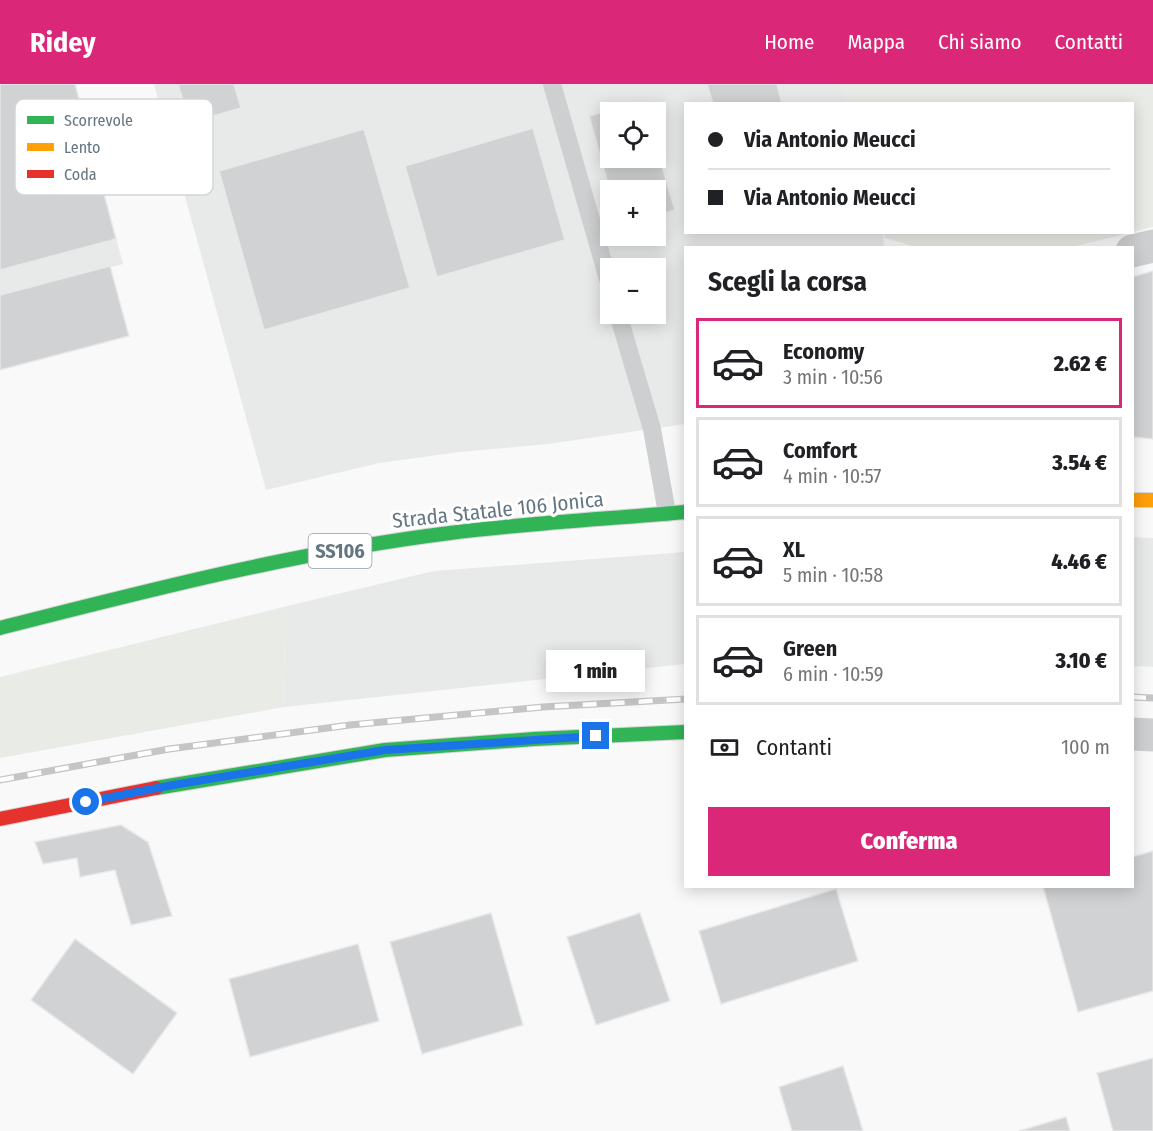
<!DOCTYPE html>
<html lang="it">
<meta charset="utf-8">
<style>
:root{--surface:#fff;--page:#f6f6f6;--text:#202124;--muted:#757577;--line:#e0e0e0;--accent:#db2777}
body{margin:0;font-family:"Fira Sans Condensed",sans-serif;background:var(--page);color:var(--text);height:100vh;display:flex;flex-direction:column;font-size:22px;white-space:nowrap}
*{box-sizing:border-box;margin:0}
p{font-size:20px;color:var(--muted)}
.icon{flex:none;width:33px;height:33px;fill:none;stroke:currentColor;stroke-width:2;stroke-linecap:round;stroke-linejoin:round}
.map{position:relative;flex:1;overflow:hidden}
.side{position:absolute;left:684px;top:162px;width:450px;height:642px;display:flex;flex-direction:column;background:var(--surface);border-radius:0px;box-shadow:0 3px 15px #0003}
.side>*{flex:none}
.banner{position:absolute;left:684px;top:18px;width:450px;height:132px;border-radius:0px;box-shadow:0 3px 15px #0003;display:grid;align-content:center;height:132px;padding:0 24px;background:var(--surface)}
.controls{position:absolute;left:600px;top:18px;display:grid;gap:12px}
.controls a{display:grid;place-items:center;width:66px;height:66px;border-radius:0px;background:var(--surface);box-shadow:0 3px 15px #0003;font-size:30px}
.end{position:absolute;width:27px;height:27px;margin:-14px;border:8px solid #1a73e8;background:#fff;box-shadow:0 0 0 3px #fff}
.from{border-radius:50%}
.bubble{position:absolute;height:42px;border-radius:0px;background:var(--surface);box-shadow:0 3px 15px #0003;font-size:20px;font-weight:800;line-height:42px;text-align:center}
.banner b{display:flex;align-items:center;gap:21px;height:57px;font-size:22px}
.banner b+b{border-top:2px solid var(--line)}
.banner i{width:15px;height:15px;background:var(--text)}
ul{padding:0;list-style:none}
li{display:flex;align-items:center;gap:18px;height:90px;margin:0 12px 9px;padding:0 12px;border:3px solid var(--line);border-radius:0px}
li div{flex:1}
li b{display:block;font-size:22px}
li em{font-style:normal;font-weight:800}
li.on{border-color:var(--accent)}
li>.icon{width:54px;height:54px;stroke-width:1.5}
h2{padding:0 24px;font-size:27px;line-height:72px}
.pay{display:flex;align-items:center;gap:15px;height:66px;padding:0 24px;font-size:22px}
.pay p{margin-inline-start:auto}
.button{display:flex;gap:12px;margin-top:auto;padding:12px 24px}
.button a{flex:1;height:69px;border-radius:0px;background:var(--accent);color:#fff;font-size:24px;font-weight:800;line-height:69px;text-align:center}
header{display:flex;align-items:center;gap:36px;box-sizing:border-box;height:84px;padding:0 30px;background:var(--accent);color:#fff}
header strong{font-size:28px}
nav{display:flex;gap:33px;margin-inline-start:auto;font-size:21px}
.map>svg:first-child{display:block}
.built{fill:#e8e9e9;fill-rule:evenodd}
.green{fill:#e8ebe6}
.building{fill:#d0d2d3;stroke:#e8e8e8;stroke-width:1.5}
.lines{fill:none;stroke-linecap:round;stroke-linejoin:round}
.fast-casing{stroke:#d5d6d7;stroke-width:16}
.slow-casing{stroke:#d5d6d7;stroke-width:16}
.jam-casing{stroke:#d5d6d7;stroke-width:16}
.lane{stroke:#cecfd0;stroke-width:18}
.street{stroke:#cecfd0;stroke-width:33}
.fast{stroke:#30b455;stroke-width:14}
.slow{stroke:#ff9f0a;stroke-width:14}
.jam{stroke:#e5322d;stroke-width:14}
.rail-casing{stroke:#c3c5c6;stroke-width:7}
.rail{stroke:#fff;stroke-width:4.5;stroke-dasharray:14;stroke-linecap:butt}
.route{stroke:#1a73e8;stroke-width:8}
.labels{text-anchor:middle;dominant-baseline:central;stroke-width:6;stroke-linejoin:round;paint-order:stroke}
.shield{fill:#fff;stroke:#939fa8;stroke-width:1.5}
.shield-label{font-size:20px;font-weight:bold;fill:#657683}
.street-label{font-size:21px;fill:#657683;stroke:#fff}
.key{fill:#fff;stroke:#d1d6da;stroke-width:1.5}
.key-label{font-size:16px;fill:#657683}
</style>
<header>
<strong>Ridey</strong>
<nav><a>Home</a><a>Mappa</a><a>Chi siamo</a><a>Contatti</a></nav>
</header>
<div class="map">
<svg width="1153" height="1047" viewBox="0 0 1153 1047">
<rect width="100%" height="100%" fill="#f9f9f9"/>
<!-- built -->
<g class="built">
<polygon points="0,0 75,0 123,180 0,211"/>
<path d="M154 0H842L848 19 686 20V148L883 149 884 163 686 164 685 340 548 360 460 368 379 379 266 406ZM610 28H656V74H610ZM610 106H656V152H610ZM610 184H656V230H610Z"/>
<polygon points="1133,453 1153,454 1153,583 1133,582"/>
<polygon points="685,468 685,580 284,623 287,522 434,487"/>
</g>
<!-- green -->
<g class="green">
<polygon points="842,0 1153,0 1153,143 1133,148 1132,20 848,19"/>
<polygon points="883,149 883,148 1129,149 1068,164 916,163 885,154"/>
<polygon points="287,522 284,623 0,674 0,593"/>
</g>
<!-- building -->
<g class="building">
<polygon points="0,0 75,0 116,155 0,186"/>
<polygon points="178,0 234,0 241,24 203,35 198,22 186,26"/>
<polygon points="707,0 777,0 782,20 713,20"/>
<polygon points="642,17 646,28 610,28 610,74 656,74 656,62 675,126 656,132 656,106 610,107 589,32"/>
<polygon points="533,44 565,156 437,193 405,82"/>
<polygon points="364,45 410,204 264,246 219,87"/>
<polygon points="110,182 129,252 0,286 0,211"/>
<polygon points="1153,187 1153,355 1132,353 1132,193"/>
<polygon points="121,741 148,758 172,832 131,841 115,786 80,793 77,774 43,780 35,758"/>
<polygon points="1153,767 1153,907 1078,928 1043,802 1132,802 1132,773"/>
<polygon points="836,805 858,877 721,920 699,847"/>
<polygon points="491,829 523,941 422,970 390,858"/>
<polygon points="640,829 670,917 596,941 567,853"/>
<polygon points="75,855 177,929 133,990 31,916"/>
<polygon points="358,860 379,937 250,973 229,895"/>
<polygon points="1153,974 1153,1047 1113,1047 1097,989"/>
<polygon points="843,982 863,1047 792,1047 779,1003"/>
<polygon points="1066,1033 1070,1047 1019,1047"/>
</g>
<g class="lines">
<!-- fast casing -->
<g class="fast-casing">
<g id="fast">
<path d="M0 544C149 506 297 468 450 449 528 439 607 435 686 428"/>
<polyline points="156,704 385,666 534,655 686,648"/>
</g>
</g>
<!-- slow casing -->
<g class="slow-casing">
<polyline id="slow" points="1132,416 1153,416"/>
</g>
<!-- jam casing -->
<g class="jam-casing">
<polyline id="jam" points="0,735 156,704"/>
</g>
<!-- lane -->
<g class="lane">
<polyline points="552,0 610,202"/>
<polyline points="618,230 652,345 667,429"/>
</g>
<!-- street -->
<g class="street">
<polyline points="1132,167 1153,162"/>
<polyline points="1132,650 1153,651"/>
</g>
<!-- fast -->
<use href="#fast" class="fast"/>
<!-- slow -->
<use href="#slow" class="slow"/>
<!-- jam -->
<use href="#jam" class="jam"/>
<!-- rail casing -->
<g class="rail-casing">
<g id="rail">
<polyline points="1132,613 1153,614"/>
<polyline points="0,696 169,665 350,641 543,623 686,615"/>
</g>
</g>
<!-- rail -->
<use href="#rail" class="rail"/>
</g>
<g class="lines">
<!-- route -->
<polyline class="route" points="86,718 173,701 385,666 596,652"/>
</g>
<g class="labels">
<!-- shield labels -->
<rect class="shield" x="308.5" y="450" width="63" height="34" rx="4.5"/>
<g class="shield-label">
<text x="340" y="467">SS106</text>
</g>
<!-- street labels -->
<g class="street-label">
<text transform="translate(498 426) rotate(-6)">Strada Statale 106 Jonica</text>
</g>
</g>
<!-- legend -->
<rect x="15" y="15" width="198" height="96" rx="9" class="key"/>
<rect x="27" y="32" width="27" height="8" fill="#30b455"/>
<rect x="27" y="59" width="27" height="8" fill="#ff9f0a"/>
<rect x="27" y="86" width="27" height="8" fill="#e5322d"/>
<g class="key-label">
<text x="64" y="42">Scorrevole</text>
<text x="64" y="69">Lento</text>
<text x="64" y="96">Coda</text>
</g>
</svg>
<div class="controls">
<a><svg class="icon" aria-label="locate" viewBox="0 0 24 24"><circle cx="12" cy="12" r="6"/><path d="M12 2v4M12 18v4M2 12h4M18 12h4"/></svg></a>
<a>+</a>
<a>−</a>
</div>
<i class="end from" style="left:86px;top:718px"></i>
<i class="end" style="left:596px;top:652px"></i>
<div class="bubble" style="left:546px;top:566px;width:99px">1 min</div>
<div class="banner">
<b><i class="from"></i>Via Antonio Meucci</b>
<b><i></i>Via Antonio Meucci</b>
</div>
<section class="side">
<h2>Scegli la corsa</h2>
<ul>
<li class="on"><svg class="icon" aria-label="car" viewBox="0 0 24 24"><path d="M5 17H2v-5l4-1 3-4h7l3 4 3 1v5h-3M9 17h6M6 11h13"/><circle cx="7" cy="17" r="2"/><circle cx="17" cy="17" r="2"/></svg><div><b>Economy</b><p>3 min · 10:56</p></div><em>2.62 €</em></li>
<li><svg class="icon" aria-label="car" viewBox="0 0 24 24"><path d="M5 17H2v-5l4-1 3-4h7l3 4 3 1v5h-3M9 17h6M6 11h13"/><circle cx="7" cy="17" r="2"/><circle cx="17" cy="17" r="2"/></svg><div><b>Comfort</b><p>4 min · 10:57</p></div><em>3.54 €</em></li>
<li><svg class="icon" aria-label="car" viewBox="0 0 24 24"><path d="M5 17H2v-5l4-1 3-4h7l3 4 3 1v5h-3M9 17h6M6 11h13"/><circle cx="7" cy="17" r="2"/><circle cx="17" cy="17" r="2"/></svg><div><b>XL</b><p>5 min · 10:58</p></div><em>4.46 €</em></li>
<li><svg class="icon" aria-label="car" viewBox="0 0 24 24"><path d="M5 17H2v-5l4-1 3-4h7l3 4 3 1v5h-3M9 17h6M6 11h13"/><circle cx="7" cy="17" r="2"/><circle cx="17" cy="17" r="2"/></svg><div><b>Green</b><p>6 min · 10:59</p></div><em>3.10 €</em></li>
</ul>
<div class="pay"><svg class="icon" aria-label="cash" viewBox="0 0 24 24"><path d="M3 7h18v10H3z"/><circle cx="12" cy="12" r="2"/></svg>Contanti<p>100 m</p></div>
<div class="button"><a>Conferma</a></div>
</section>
</div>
